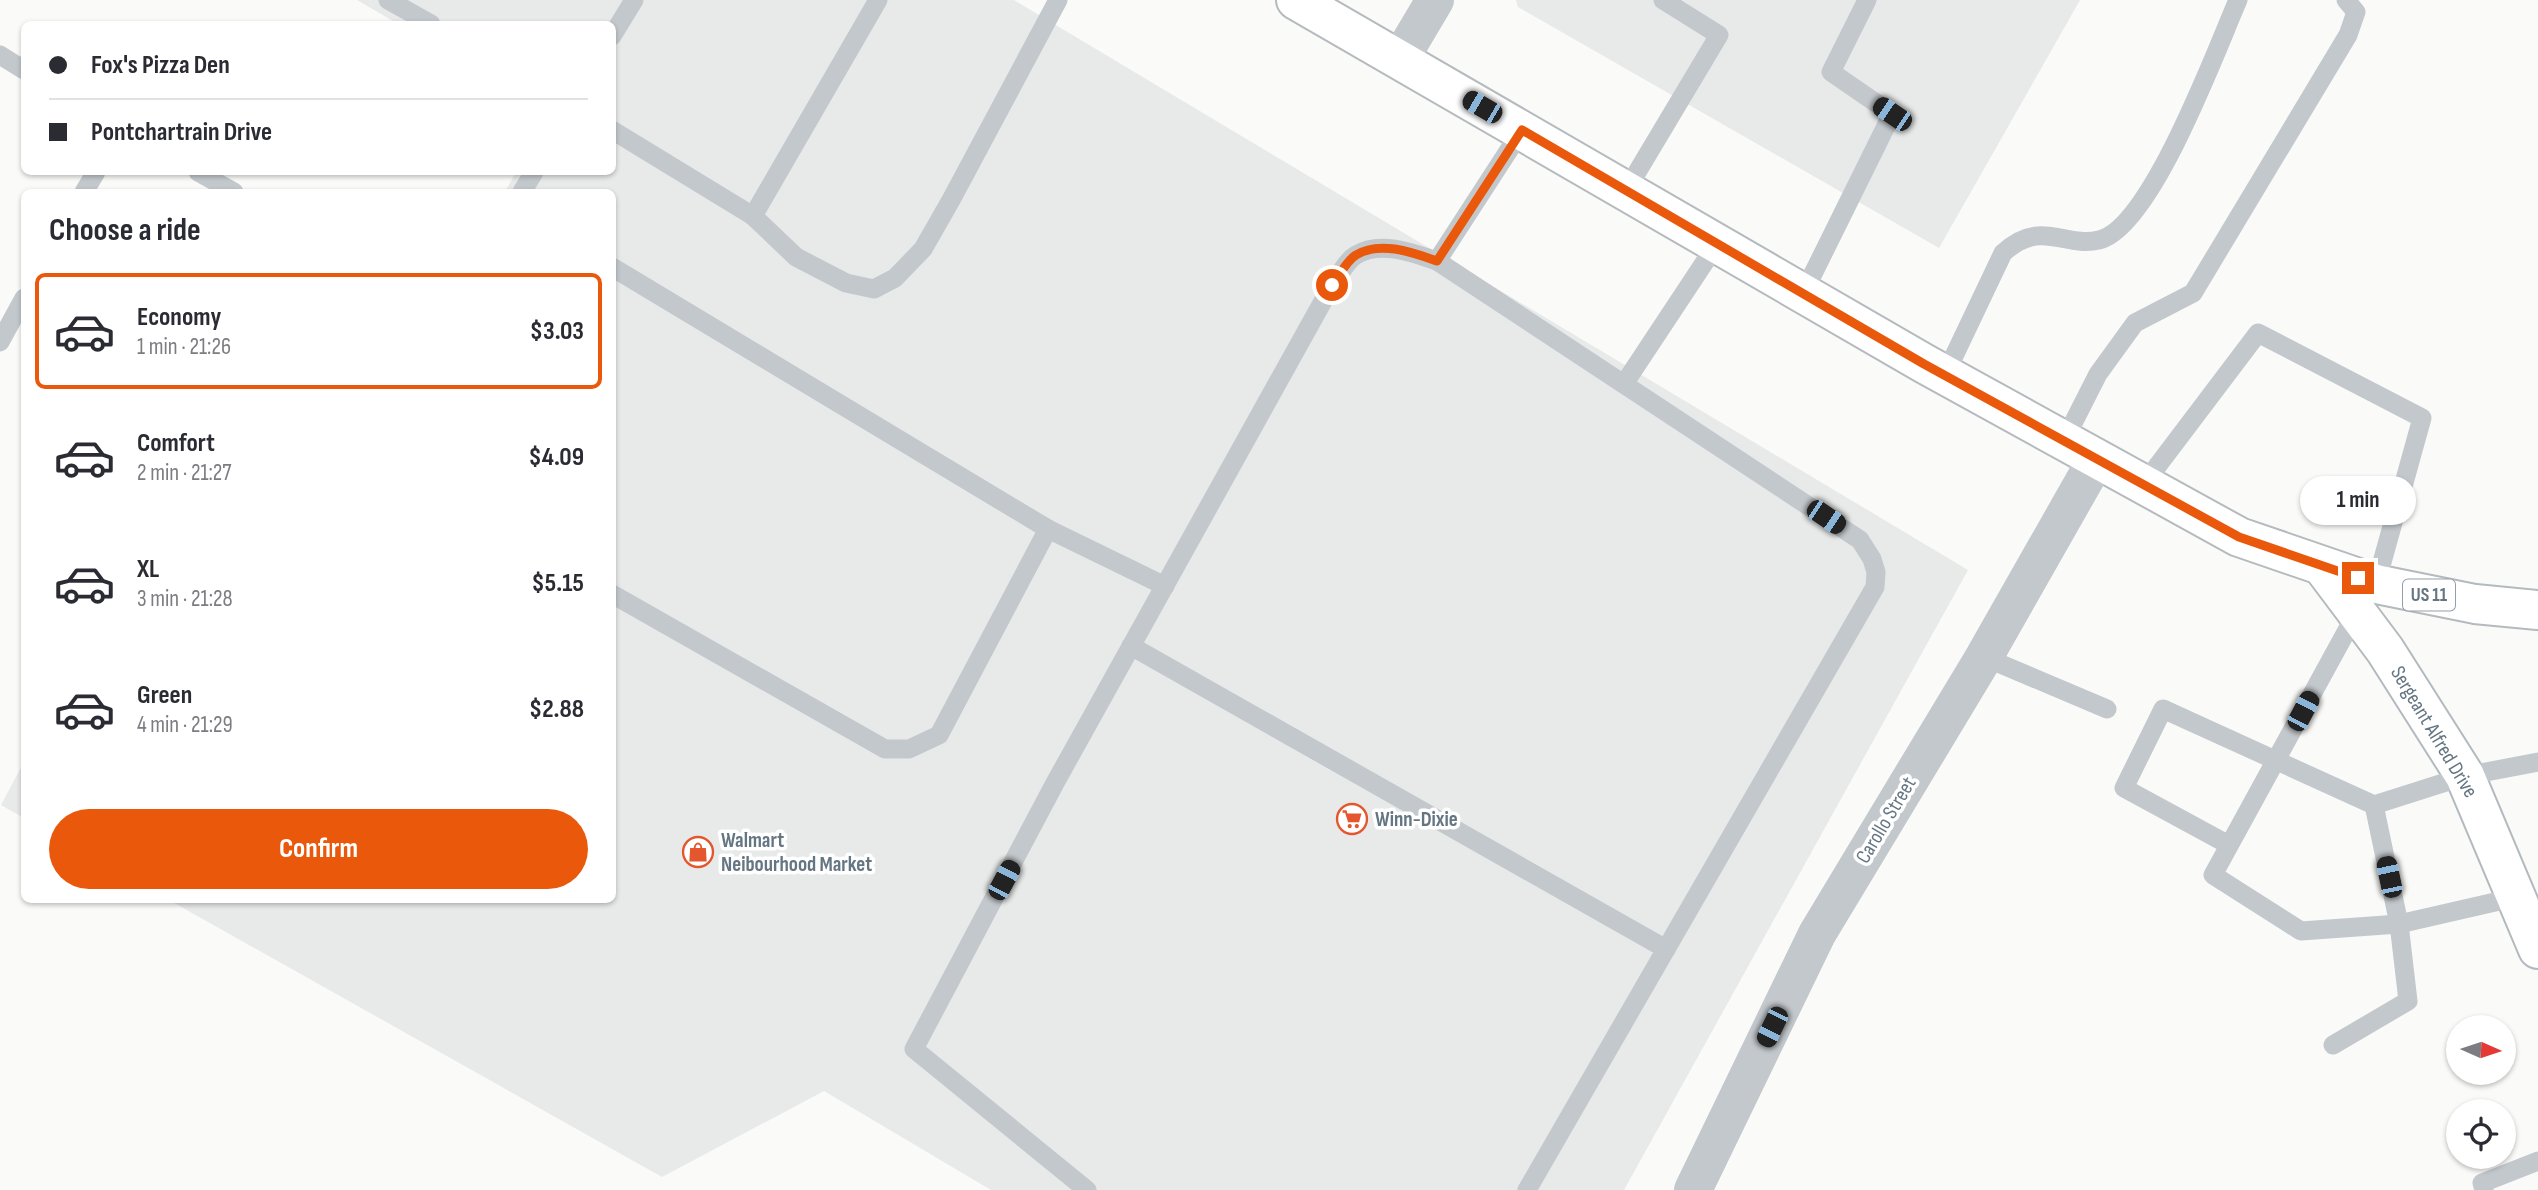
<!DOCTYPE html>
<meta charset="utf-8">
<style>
:root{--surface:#fff;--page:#f2f2f3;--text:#2b2b33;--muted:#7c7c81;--line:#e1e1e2;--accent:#ea580c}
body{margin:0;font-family:"Sofia Sans Condensed",sans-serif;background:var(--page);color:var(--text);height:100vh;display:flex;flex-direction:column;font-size:26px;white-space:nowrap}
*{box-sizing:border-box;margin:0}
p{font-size:23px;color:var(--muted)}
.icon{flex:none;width:38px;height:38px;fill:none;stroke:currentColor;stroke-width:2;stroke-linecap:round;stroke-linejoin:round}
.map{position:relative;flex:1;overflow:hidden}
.sheet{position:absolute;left:21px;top:189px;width:595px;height:714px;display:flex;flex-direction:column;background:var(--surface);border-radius:10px;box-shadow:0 2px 5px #0004}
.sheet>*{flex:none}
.hud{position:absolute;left:21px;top:21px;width:595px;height:154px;border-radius:10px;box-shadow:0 2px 5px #0004;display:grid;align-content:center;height:154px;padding:0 28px;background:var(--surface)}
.needle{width:46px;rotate:93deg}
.controls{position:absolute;left:2446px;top:1015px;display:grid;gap:14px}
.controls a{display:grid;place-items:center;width:70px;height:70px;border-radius:50%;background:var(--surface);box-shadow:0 2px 5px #0004;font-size:35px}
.end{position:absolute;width:32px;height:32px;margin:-16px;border:9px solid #ea580c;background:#fff;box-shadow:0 0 0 4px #fff}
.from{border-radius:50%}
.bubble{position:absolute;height:49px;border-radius:24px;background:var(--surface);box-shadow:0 2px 5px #0004;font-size:23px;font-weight:700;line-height:49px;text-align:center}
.car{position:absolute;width:21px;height:42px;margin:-21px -10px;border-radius:9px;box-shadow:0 0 5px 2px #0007;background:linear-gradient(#222 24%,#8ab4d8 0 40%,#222 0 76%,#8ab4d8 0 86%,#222 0)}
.hud b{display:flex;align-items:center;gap:24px;height:66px;font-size:26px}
.hud b+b{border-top:2px solid var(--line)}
.hud i{width:18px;height:18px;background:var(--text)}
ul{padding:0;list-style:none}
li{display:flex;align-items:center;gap:21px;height:116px;margin:0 14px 10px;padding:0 14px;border:4px solid transparent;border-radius:10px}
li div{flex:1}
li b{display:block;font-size:26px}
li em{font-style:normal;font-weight:700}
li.current{border-color:var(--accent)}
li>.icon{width:63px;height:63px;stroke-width:1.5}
h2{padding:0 28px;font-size:32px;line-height:84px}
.primary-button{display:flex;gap:14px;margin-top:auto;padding:14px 28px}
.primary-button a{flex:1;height:80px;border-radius:42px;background:var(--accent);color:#fff;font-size:28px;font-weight:700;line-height:80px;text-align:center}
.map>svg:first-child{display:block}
.built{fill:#e8e9e9}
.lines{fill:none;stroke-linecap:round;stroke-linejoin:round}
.secondary-casing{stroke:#b3babf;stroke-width:42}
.primary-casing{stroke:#b5babe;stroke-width:42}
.lane{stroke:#c3c8cc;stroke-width:19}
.street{stroke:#c3c8cc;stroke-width:38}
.secondary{stroke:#fff;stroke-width:38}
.primary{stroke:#fff;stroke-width:38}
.route{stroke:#ea580c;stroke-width:9}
.labels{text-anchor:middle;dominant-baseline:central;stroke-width:7;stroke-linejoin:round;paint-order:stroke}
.shield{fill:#fff;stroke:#939fa8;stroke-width:2}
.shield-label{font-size:19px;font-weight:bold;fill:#657683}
.street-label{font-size:21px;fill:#657683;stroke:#fff}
.poi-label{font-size:21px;font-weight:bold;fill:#657683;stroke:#fff;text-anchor:start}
</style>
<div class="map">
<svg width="2538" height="1190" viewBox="0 0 2538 1190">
<rect width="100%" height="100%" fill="#fafaf8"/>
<!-- built -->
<g class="built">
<polygon points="357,0 1014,0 1968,570 1624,1190 991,1190 824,1091 662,1177 169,900 612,900 612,192 505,192 516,172 612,172 612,24 398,24"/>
<polygon points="1516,0 2080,0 1939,248 1518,7"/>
<polygon points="24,762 24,818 1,805"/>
</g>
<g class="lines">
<!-- secondary casing -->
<g class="secondary-casing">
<polyline id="secondary" points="2322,566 2385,650 2465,776 2538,949"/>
</g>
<!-- primary casing -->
<g class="primary-casing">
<polyline id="primary" points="1296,0 1925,364 2239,537 2376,584 2475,604 2538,610"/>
</g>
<!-- lane -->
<g class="lane">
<polyline points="388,0 431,24"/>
<polyline points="612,36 634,0"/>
<polyline points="0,55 24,70"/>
<polyline points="612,130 753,216 878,0"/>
<polyline points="198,172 234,192"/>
<polyline points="1627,189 1719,35 1663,0"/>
<polyline points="84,192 96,172"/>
<polyline points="522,192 534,172"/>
<polyline points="753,216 796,257 846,283 874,289 895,278 923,249 951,200 1058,0"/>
<polyline points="1437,261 1860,540 1872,559 1876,572 1875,587 1527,1190"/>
<polyline points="612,267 1048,529 939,735 909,749 885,749 612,594"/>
<polyline points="1804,292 1892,114 1831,72 1867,0"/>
<polyline points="0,342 24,298"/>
<path d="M1945 375 2003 253C2041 218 2064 248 2099 240 2151 228 2216 50 2238 0"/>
<polyline points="1624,384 1718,242"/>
<polyline points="2064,441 2098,374 2135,323 2193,293 2348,35 2356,12 2346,0"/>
<polyline points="2143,485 2258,333 2422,418 2376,584"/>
<polyline points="1048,529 1165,586"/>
<polyline points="2357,612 2213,875 2301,931 2399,924 2517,897"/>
<polyline points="1131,646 1666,949"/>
<polyline points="1984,657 2107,709"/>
<polyline points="2229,845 2124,788 2163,709 2374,805"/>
<polyline points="2333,1045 2408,1001 2399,924 2374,805 2465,776 2538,762"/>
<path d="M1087 1190 914 1049 1055 783 1332 285C1339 276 1347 260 1356 255 1380 240 1413 253 1437 261L1522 130"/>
<polyline points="2484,1190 2482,1183 2538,1161"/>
</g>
<!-- street -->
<g class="street">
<polyline points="1400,59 1435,0"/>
<polyline points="1693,1190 1817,934 1984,657 2096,460"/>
</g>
<!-- secondary -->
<use href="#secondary" class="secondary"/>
<!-- primary -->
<use href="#primary" class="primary"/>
</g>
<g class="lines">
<!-- route -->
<path class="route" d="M1332 285C1339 276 1347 260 1356 255 1380 240 1414 253 1437 261L1522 130 1924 364 2239 537 2358 578"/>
</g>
<!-- icons -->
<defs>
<g id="supermarket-ring" transform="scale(1.575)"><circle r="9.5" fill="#fff" stroke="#e4572e" stroke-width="1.5"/><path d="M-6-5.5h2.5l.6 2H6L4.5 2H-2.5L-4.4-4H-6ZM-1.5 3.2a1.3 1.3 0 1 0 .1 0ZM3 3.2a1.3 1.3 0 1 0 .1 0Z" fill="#e4572e"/></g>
<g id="shop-ring" transform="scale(1.575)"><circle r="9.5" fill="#fff" stroke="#e4572e" stroke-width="1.5"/><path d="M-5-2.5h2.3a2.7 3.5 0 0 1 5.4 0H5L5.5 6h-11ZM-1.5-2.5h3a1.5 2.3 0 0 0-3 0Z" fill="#e4572e"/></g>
</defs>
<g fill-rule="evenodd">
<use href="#supermarket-ring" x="1352" y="819"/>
<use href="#shop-ring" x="698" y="852"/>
</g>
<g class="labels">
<!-- shield labels -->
<rect class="shield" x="2403" y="579.5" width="52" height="31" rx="5"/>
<g class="shield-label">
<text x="2429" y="595">US 11</text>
</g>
<!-- street labels -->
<g class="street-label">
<text transform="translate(2434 732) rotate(59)">Sergeant Alfred Drive</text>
<text transform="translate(1886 820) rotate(-59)">Carollo Street</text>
</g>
<!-- poi labels -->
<g class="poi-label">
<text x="1375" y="819">Winn-Dixie</text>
<text x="721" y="840">Walmart<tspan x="721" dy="24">Neibourhood Market</tspan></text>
</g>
</g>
</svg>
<div class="controls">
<a><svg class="needle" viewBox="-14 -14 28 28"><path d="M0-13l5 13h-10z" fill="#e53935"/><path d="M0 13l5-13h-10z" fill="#7c7c81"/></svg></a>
<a><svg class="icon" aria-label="locate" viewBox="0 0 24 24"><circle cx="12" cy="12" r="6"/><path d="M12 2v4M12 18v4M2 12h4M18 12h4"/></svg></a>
</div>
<i class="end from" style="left:1332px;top:285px"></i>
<i class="end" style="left:2358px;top:578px"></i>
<div class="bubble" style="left:2300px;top:476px;width:116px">1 min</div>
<i class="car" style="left:1482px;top:107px;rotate:300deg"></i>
<i class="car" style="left:1892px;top:114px;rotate:304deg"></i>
<i class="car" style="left:1826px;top:517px;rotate:124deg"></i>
<i class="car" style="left:2303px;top:711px;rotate:28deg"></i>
<i class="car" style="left:2389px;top:877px;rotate:348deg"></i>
<i class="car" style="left:1004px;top:880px;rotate:28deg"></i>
<i class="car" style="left:1772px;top:1027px;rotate:206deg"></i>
<div class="hud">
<b><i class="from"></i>Fox's Pizza Den</b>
<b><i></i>Pontchartrain Drive</b>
</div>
<section class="sheet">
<h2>Choose a ride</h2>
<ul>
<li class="current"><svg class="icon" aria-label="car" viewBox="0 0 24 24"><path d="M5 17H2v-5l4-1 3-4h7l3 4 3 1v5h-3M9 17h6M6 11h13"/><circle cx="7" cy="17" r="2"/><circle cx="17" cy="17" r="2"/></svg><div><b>Economy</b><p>1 min · 21:26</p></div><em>$3.03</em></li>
<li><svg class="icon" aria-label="car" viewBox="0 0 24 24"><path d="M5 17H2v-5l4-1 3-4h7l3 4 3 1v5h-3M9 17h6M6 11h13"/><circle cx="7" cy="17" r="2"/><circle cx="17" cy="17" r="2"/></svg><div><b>Comfort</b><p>2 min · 21:27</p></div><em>$4.09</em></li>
<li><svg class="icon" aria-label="car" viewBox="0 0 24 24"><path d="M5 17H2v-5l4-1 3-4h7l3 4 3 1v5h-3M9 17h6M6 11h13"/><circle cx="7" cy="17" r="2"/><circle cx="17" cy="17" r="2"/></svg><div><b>XL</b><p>3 min · 21:28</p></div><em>$5.15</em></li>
<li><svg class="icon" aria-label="car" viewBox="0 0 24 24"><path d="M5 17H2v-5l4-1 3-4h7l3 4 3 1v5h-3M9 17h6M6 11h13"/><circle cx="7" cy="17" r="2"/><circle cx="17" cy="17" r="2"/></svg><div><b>Green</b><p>4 min · 21:29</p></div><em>$2.88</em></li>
</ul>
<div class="primary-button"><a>Confirm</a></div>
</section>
</div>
